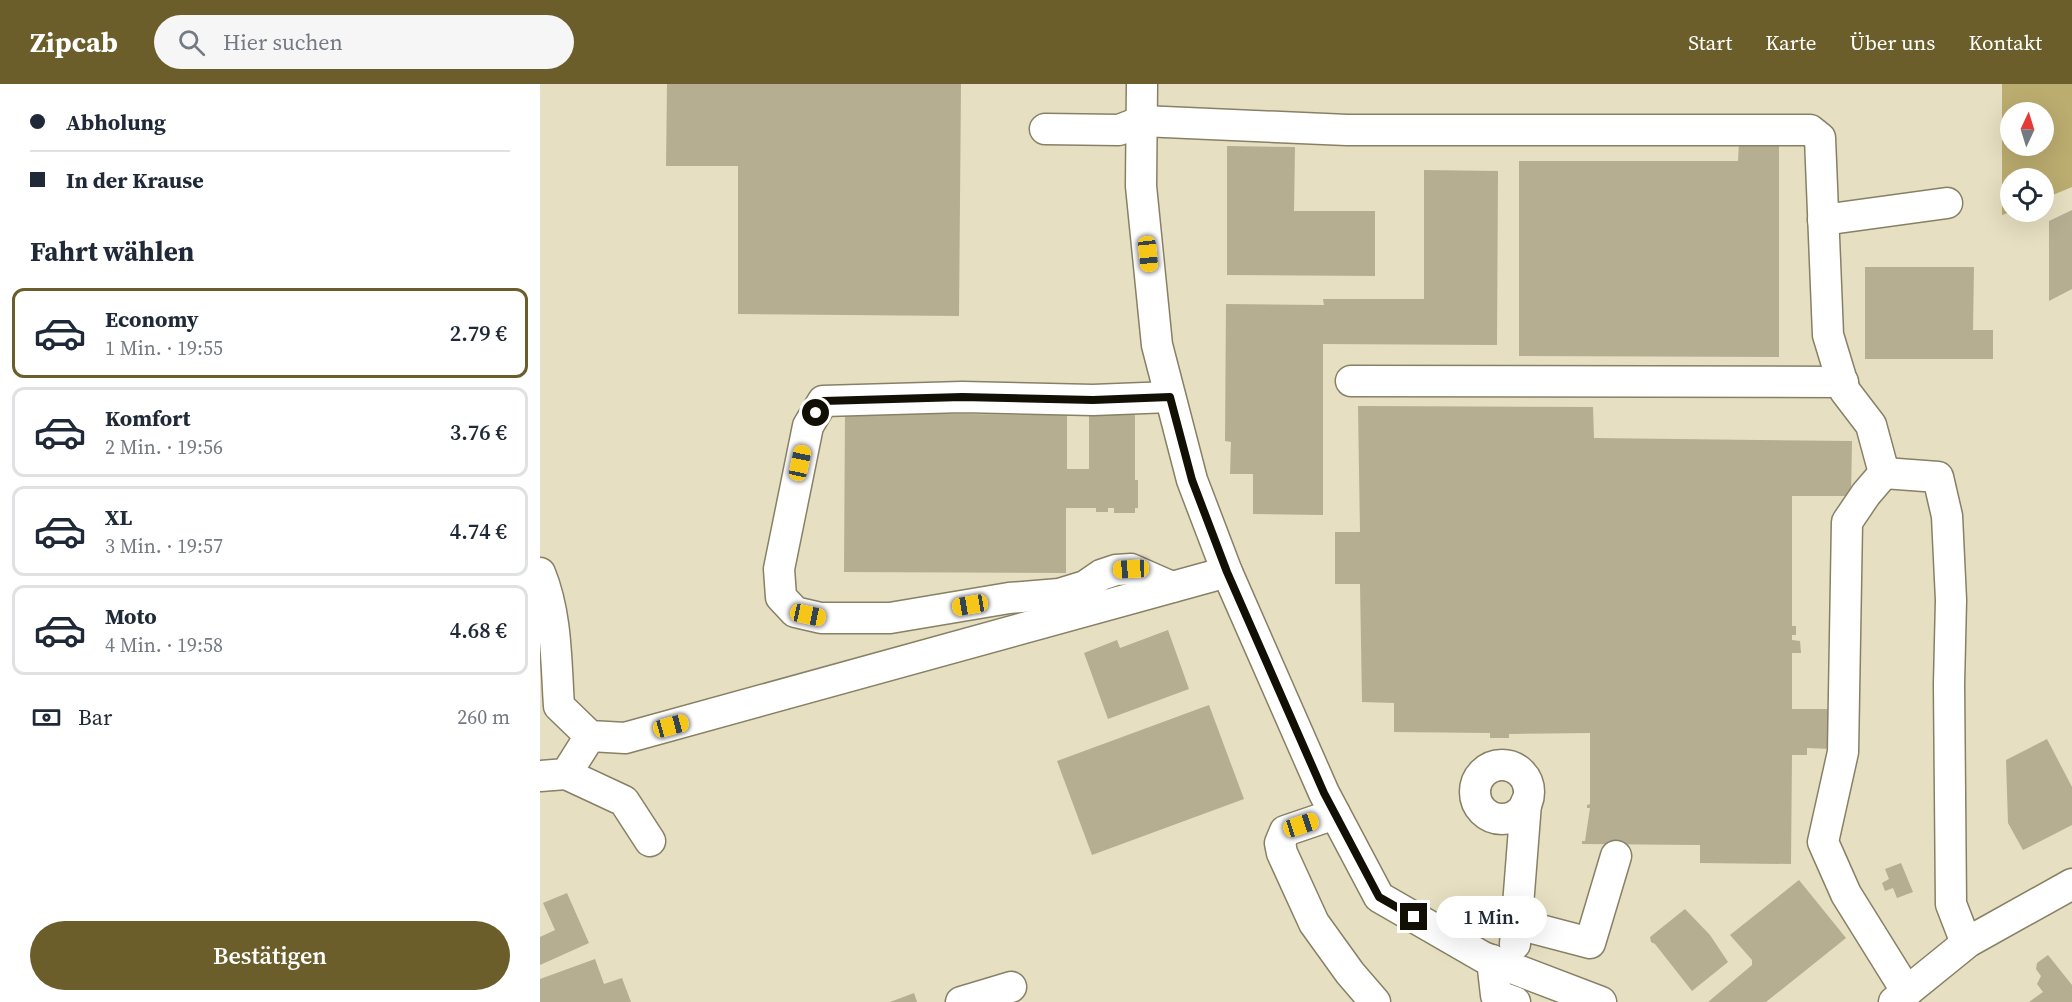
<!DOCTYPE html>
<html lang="de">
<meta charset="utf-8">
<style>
:root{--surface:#fff;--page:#f6f6f7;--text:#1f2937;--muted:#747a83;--line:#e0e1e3;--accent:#6b5e2b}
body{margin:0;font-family:"Source Serif 4",serif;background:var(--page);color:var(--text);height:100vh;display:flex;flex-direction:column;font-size:22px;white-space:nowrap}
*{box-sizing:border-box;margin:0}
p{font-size:20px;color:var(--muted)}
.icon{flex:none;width:33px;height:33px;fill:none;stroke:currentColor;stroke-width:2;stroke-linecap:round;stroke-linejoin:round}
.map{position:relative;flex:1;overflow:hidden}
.details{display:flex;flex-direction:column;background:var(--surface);width:540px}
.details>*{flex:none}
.hud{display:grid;align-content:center;height:132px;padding:0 30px;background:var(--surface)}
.needle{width:39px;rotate:4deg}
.tools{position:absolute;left:1460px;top:18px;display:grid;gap:12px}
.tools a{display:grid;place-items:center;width:54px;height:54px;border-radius:50%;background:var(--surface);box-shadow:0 6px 24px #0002;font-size:30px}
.end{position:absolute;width:27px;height:27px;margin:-14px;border:8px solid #120f05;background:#fff;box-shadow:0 0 0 3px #fff}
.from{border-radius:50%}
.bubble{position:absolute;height:42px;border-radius:21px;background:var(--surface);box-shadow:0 6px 24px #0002;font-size:20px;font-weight:600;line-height:42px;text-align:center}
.car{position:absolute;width:18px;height:36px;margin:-18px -9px;border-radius:8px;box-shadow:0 0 4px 2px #0007;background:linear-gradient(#f5c518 24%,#345 0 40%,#f5c518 0 76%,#345 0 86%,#f5c518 0)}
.hud b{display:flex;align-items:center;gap:21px;height:57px;font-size:22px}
.hud b+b{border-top:2px solid var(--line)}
.hud i{width:15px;height:15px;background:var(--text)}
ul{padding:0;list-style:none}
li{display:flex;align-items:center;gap:18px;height:90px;margin:0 12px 9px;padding:0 18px;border:3px solid var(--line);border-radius:12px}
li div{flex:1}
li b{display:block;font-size:22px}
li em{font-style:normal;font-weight:600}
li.on{border-color:var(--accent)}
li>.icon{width:54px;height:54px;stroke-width:1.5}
h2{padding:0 30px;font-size:27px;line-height:72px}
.pay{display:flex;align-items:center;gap:15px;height:66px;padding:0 30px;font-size:22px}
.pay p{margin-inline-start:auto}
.action{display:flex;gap:12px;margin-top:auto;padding:12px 30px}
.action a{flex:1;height:69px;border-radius:36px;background:var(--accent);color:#fff;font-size:24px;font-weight:600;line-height:69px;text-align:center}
header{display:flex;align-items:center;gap:36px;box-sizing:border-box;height:84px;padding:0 30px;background:var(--accent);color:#fff}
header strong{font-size:28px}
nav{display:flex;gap:33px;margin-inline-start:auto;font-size:21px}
.search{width:420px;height:54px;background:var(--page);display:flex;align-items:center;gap:15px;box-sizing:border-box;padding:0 21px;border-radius:33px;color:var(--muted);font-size:22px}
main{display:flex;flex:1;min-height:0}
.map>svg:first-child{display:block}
.forest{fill:#bbac6f;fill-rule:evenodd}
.building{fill:#b5ae91}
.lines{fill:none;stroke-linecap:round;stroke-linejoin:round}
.minor-casing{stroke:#878065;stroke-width:33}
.minor{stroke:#fff;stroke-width:30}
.route{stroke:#120f05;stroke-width:8}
</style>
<header>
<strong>Zipcab</strong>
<div class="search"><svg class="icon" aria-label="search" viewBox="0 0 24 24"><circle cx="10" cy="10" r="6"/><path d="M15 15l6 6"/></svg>Hier suchen</div>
<nav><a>Start</a><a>Karte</a><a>Über uns</a><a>Kontakt</a></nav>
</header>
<main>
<section class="details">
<div class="hud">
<b><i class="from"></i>Abholung</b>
<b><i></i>In der Krause</b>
</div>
<h2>Fahrt wählen</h2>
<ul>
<li class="on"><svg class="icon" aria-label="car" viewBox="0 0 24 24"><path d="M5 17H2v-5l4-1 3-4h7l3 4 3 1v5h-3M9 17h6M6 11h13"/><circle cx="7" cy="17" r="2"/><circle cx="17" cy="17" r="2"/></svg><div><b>Economy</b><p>1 Min. · 19:55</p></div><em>2.79 €</em></li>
<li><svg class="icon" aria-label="car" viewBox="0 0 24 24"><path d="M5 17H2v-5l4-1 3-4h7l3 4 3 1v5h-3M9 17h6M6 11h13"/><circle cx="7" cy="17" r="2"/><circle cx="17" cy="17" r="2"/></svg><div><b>Komfort</b><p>2 Min. · 19:56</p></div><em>3.76 €</em></li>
<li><svg class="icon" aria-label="car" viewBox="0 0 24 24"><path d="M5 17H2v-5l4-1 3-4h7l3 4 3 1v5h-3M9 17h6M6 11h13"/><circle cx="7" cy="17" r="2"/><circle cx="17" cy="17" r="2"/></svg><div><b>XL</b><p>3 Min. · 19:57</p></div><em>4.74 €</em></li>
<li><svg class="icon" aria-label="car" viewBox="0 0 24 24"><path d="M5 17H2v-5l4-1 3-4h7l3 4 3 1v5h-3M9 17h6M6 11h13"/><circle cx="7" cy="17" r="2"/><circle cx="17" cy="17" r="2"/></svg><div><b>Moto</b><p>4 Min. · 19:58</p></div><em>4.68 €</em></li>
</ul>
<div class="pay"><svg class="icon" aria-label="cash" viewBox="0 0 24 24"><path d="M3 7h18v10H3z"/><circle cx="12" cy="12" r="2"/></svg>Bar<p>260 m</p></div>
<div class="action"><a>Bestätigen</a></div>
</section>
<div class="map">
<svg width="1532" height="918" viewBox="0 0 1532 918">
<rect width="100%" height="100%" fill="#e6dfc1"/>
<!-- forest -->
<path class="forest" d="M1462 0H1532V103L1503 115V94H1470L1471 128 1462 131ZM1470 28H1503V62H1470Z"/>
<!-- building -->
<g class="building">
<polygon points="127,0 421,0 419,232 198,230 198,82 126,82"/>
<polygon points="1199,57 1239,57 1239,273 979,272 979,77 1198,77"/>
<polygon points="687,62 755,63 754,127 835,127 835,192 687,191"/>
<polygon points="884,86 958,87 957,261 783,260 783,431 713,430 713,390 690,390 691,358 685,357 686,220 784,221 783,215 884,215"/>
<polygon points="1532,126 1532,205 1509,217 1509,137"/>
<polygon points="1325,183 1434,183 1433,246 1453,246 1453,275 1325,275"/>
<polygon points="818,322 1053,323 1054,354 1312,357 1311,412 1252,412 1252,542 1256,542 1256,551 1252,551 1252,556 1260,557 1261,569 1252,569 1252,625 1291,625 1291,665 1267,664 1267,671 1252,671 1251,780 1160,779 1160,761 1042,760 1042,757 1045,757 1050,724 1047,724 1047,721 1050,720 1050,649 969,650 969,654 950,654 950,649 854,648 854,619 822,618 820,500 795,500 795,448 820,448"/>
<polygon points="305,329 527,331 527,385 549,385 549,331 595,331 595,396 598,396 598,424 595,424 595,429 574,429 574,424 568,424 568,428 556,428 556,424 526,424 526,489 304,488"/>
<polygon points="628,546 649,605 568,635 544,569 577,556 580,564"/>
<polygon points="669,621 704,715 552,771 517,677"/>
<polygon points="1507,655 1532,703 1532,741 1483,766 1468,739 1466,676"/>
<polygon points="1361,779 1373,808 1357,814 1353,804 1345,807 1342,799 1349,795 1345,785"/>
<polygon points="1259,796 1306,854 1226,918 1168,918 1212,881 1212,876 1190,851"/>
<polygon points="27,809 49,859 0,881 0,853 15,846 3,819"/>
<polygon points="1145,825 1170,851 1188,878 1152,907 1115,860 1111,858 1110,853"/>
<polygon points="1508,871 1532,901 1532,918 1489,918 1503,908 1497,900 1501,892 1496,885 1497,879"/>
<polygon points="55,875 64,900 82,894 91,918 0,918 0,895"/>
<polygon points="374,909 377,918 350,918"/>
</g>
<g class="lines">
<!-- minor casing -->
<g class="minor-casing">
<g id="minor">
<polyline points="602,0 601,102 617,261 652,396 687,488 784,709 839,813 943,873 1061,918"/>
<polyline points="505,45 579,46 602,37 807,46 1270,46 1280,54 1288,251 1305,307 1331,341 1344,389 1326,410 1307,438 1303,668 1283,758 1306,810 1367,908"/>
<polyline points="1283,136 1407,119"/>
<polyline points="811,297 1303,298"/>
<polyline points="630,313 553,316 422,313 283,317 268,342 239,485 241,513 255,528 281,534 350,534 469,514 519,510 545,502 561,491 576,486 591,485 632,503"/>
<polyline points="1344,389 1398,393 1407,432 1411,516 1409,600 1411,820 1426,859"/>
<path d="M0 489C17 530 16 578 19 622L50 652 85 654 687 488"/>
<circle cx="962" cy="708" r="27"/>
<polyline points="26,690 84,717 110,757"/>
<polyline points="0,692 26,690 50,652"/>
<polyline points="795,730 745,747 740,759 742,769 774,839 810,889 835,918"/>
<polyline points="977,840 1050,859 1076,772"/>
<polyline points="975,860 986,719"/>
<polyline points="952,876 956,911 975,918"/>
<polyline points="421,918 471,903"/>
<polyline points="1354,918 1428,858 1532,800"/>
</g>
</g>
<!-- minor -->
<use href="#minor" class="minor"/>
</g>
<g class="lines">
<!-- route -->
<polyline class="route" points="276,329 283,317 422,313 553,316 630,313 652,396 687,488 784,709 839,813 874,833"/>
</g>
</svg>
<div class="tools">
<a><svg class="needle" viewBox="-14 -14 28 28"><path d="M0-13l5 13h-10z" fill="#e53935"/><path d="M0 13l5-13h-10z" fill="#747a83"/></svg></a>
<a><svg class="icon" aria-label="locate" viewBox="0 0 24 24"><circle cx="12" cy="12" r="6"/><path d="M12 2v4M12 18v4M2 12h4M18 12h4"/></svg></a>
</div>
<i class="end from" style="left:276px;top:329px"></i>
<i class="end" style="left:874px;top:833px"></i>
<div class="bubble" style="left:896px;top:812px;width:111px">1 Min.</div>
<i class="car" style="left:608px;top:170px;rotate:174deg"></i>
<i class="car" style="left:260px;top:379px;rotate:12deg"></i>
<i class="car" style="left:591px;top:485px;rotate:267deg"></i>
<i class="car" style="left:430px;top:521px;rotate:260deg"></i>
<i class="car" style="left:268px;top:531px;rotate:102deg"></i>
<i class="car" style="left:131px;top:642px;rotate:75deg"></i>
<i class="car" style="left:761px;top:741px;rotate:72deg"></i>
</div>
</main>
